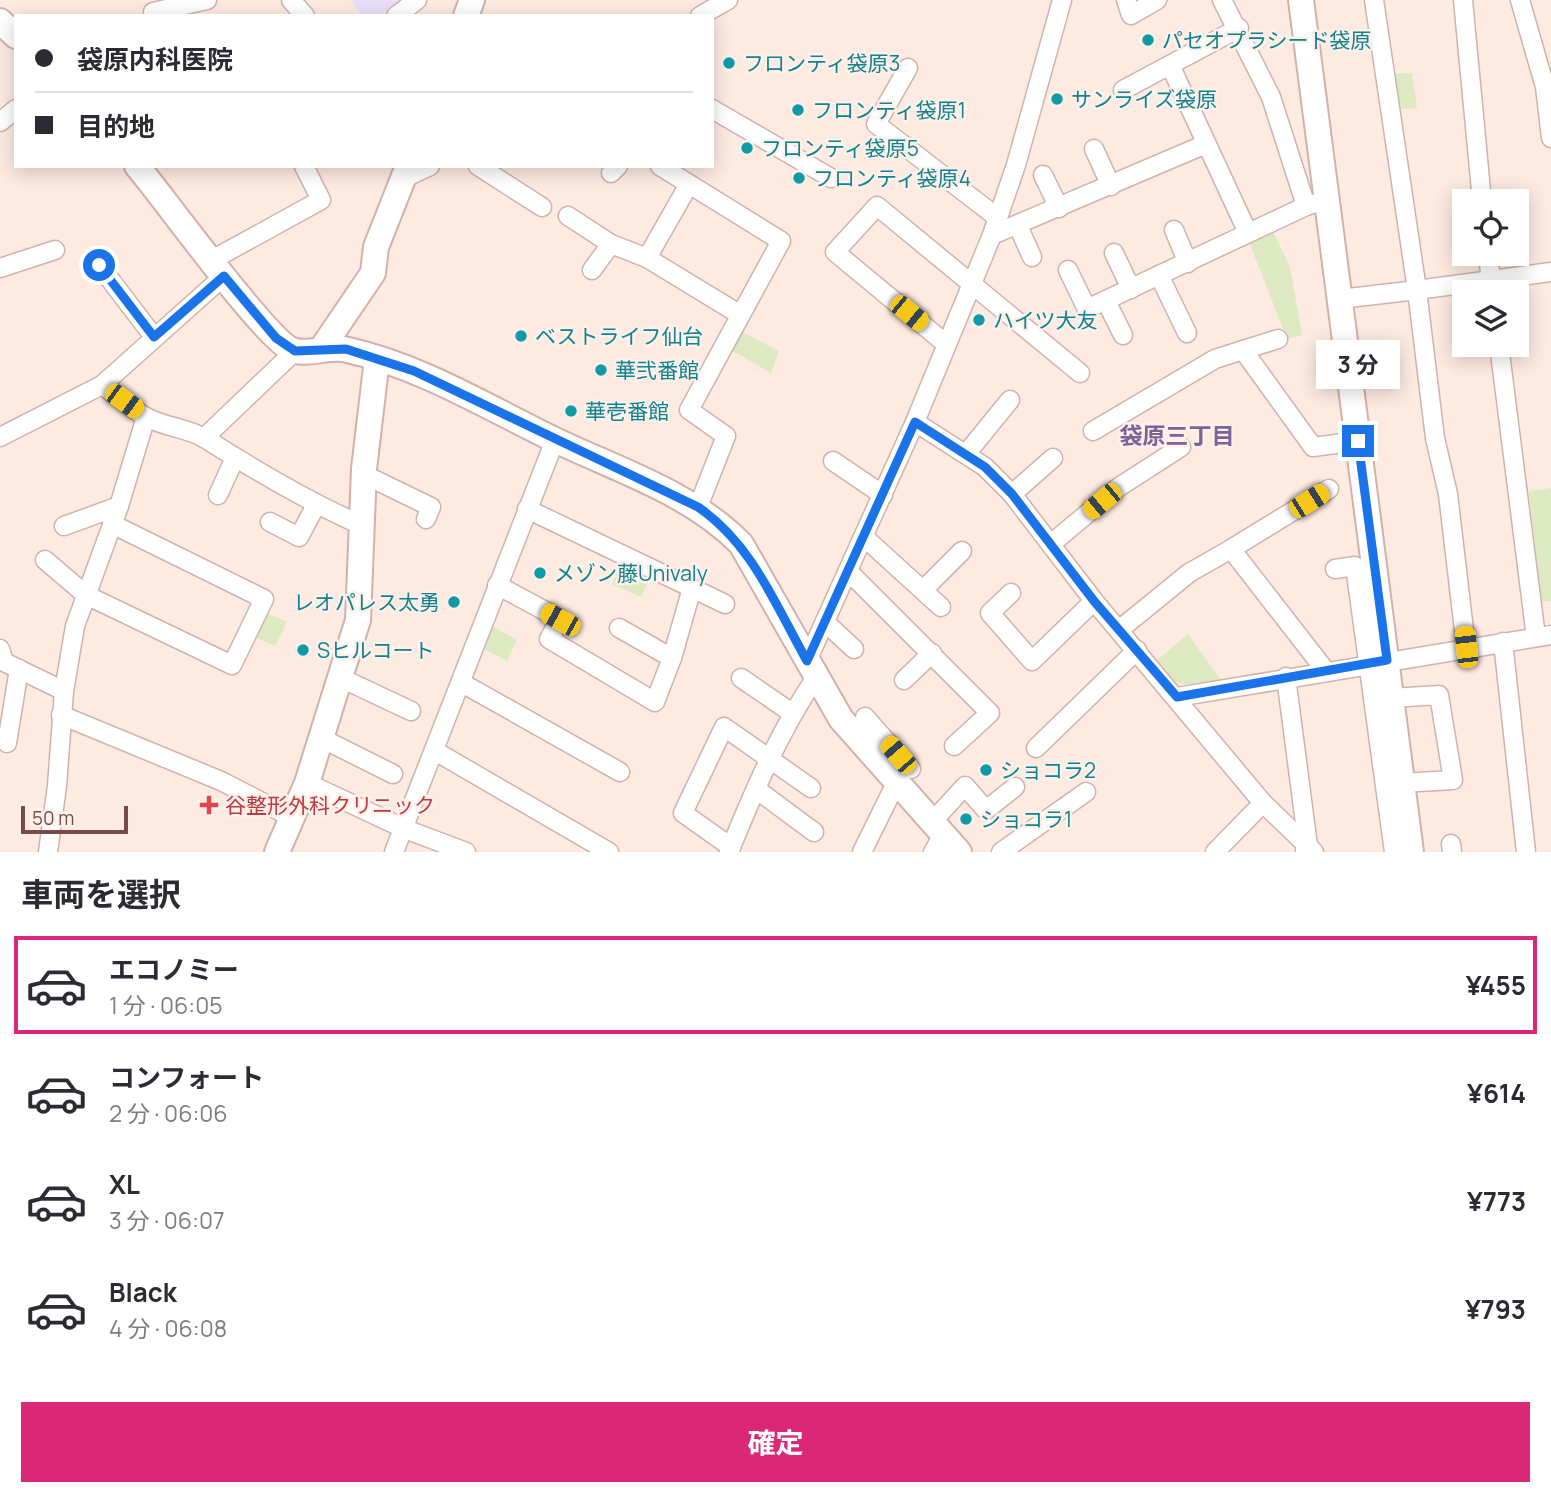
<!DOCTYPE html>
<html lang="ja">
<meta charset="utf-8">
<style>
:root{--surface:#fff;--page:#f2f2f3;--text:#2b2b33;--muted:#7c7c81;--line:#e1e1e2;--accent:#db2777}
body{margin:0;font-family:Manrope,"Noto Sans JP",sans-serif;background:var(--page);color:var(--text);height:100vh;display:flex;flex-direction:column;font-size:26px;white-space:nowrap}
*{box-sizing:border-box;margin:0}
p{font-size:23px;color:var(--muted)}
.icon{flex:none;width:38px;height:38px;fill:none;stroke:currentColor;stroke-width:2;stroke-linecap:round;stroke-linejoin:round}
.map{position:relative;height:852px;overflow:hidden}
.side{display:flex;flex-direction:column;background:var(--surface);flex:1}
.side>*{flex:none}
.top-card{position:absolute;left:14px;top:14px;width:700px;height:154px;border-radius:0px;box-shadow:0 4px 18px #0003;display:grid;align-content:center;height:154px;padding:0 21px;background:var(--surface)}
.tools{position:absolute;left:1452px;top:189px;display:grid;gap:14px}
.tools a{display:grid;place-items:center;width:77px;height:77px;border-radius:0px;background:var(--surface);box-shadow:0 4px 18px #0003;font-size:35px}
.scale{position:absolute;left:21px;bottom:18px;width:107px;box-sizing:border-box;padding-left:7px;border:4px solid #754c48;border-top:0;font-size:19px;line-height:24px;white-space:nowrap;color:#754c48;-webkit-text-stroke:5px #fff0e9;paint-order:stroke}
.end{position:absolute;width:32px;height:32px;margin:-16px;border:9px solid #1a73e8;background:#fff;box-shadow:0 0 0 4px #fff}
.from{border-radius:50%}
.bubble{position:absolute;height:49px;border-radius:0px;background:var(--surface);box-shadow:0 4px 18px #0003;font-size:23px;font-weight:700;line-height:49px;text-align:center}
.car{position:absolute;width:21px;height:42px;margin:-21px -10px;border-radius:9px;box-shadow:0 0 5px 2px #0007;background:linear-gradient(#f5c518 24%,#345 0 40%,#f5c518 0 76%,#345 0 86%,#f5c518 0)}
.top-card b{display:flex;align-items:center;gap:24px;height:66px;font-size:26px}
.top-card b+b{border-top:2px solid var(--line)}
.top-card i{width:18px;height:18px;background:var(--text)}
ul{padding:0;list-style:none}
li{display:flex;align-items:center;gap:21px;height:98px;margin:0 14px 10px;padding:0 7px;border:4px solid transparent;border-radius:0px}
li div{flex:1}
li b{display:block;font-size:26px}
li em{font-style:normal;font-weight:700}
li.current{border-color:var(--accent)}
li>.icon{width:63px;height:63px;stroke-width:1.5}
h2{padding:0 21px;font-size:32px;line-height:84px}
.button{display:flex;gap:14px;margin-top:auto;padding:14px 21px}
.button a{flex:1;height:80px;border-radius:0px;background:var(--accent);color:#fff;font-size:28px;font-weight:700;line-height:80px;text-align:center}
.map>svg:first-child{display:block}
.education{fill:#e8dff9}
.green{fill:#ddeac1}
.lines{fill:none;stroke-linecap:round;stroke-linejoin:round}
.street-casing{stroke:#d0b2ac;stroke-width:21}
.secondary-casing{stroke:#d3b0a9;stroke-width:28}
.street{stroke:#fff;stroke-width:18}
.secondary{stroke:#fff;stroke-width:24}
.route{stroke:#1a73e8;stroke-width:9}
.culture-dot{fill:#0f9aa8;stroke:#fff0e9;stroke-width:2.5}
.health-dot{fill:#e0444e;stroke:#fff0e9;stroke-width:2.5}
.labels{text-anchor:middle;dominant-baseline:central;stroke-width:5;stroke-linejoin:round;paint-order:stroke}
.culture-label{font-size:21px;fill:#0d838f;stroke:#fff0e9;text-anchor:start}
.health-label{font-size:21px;fill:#be3a42;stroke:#fff0e9;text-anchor:start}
.neighbourhood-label{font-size:23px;font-weight:bold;fill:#786498;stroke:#fff0e9}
</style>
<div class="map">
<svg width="1551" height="852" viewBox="0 0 1551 852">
<rect width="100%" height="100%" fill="#fdebe2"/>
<!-- education -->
<polygon class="education" points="351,0 401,0 380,16 362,16"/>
<!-- green -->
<g class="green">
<polygon points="1412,73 1417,108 1394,110 1391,74"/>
<polygon points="1273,231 1290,267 1302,335 1287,339 1249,242"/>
<polygon points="738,330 779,351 771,373 727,348"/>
<polygon points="1551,488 1551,601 1541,602 1529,491"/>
<polygon points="622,564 650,577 641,597 612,584"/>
<polygon points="263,612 287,622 275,646 256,638 253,633"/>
<polygon points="492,626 517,640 507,661 482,648"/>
<path d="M1188 634 1221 680C1186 684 1179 692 1154 663Z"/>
</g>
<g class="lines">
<!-- street casing -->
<g class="street-casing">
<g id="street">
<polyline points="291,0 305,16"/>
<polyline points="1126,0 1131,15 1157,0"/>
<polyline points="1222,0 1271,97 1306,206 1316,203"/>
<polyline points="1374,0 1417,290 1551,272"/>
<polyline points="1463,0 1482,201"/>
<polyline points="1520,0 1545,87 1551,138"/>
<polyline points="153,12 207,0"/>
<polyline points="396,16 417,0"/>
<polyline points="700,16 728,0"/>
<polyline points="1171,67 1248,233"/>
<polyline points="908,68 876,124 998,218"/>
<polyline points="1123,90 1239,28"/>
<polyline points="712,109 831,178"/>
<polyline points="0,122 16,109"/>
<polyline points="1094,149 1111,186"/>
<polyline points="478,166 542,207"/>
<polyline points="660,166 781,241 689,410 726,436 698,507"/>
<polyline points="611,173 618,166"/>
<polyline points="1043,175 1059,208"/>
<polyline points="404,178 430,166"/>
<polyline points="688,186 647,258 739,314"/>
<polyline points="568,216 611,244 647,258"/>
<polyline points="1018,226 1032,257"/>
<polyline points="1174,230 1188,263"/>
<polyline points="992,235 1206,144"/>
<polyline points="1114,253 1131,289"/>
<polyline points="1488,254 1492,292"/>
<polyline points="212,260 321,200 304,166"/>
<polyline points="99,265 154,337"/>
<polyline points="0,268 55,250"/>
<polyline points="592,270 611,244"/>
<polyline points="1068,270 1087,309 1306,206"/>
<polyline points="1159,275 1187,333"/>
<polyline points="1340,299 1417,290 1435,438 1448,494 1466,647"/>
<polyline points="1106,301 1123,335"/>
<polyline points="946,344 835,252 877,206 1080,373"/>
<polyline points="1499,345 1536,637"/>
<polyline points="1243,350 1278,339"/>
<path d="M102 385C116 395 130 408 146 417 164 427 188 428 206 439 256 471 307 501 361 525"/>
<polyline points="915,422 985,467 1012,494 1094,601 1263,803 1314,852"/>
<polyline points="1093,431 1215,359 1243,350 1313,447 1358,441"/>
<polyline points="0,437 102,385 224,276"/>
<polyline points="204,438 295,351"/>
<polyline points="966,454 1010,400"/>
<polyline points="833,461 883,495"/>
<polyline points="363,474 431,507 426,519"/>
<polyline points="1012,494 1053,458"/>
<polyline points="218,495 234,460"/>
<polyline points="270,522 299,537 316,505"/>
<polyline points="64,526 119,506"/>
<polyline points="864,537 941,607"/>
<polyline points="1051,544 1119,487 1181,447"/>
<polyline points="1231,549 1329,489"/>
<polyline points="45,560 86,595 232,665 264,599 112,524"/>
<polyline points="1335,569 1355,566 1394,852"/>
<polyline points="848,571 990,713 954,746"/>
<polyline points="497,585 560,619 549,639 655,702 672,658 692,588 527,509"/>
<polyline points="692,588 725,604"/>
<polyline points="923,590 962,551"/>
<polyline points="1011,593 990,613 1032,661 1094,601"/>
<polyline points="825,622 854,649"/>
<polyline points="619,628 672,658"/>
<polyline points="1119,630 1189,573 1231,549 1325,670"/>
<polyline points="1503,642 1526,852"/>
<polyline points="0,649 4,662 64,691"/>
<polyline points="807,661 915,422 992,235 1016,165 1062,0"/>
<polyline points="1286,677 1308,846 1305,850"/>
<polyline points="341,678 411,711"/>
<polyline points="741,678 792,713"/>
<polyline points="904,680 932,653"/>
<polyline points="462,683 620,772"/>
<polyline points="1177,697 1551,635"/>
<polyline points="1391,698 1439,695 1453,780 1401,783"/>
<polyline points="61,715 221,781 293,818"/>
<polyline points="865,717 911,769"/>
<polyline points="321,738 393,774"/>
<polyline points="7,743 19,669"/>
<polyline points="1036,748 1137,650"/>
<polyline points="435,751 609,852"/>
<polyline points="307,783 405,829 466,852"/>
<polyline points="756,789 814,832"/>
<polyline points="932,822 965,786 986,810 1015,787"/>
<polyline points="1451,844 1452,852"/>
<polyline points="731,847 683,813 724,727 811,788"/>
<polyline points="48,852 57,786 64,691 75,626 119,506 146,417"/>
<polyline points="394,852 555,440"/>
<path d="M729 852C754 791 779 732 816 677"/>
<polyline points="862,852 897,781"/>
<polyline points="933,852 943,835"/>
<polyline points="1001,852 1086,792"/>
<polyline points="1215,852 1263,803"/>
</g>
</g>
<!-- secondary casing -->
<g class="secondary-casing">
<g id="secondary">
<polyline points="1301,0 1411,852"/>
<polyline points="466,16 472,0"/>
<polyline points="0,21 16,36"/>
<path d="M137 166C163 196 269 345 295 351 312 355 331 345 348 350 420 366 487 407 553 439 617 470 690 492 741 544L841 719 959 852"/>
<polyline points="322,348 373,273 376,247 408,166"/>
<polyline points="277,852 307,783 358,620 364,469 377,359"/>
</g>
</g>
<!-- street -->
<use href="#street" class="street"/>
<!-- secondary -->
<use href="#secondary" class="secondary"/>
</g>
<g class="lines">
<!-- route -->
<path class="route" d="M99 265 154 337 224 276 276 338 295 351 346 349 414 371 698 507C752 544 775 604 807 661L915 422 985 467 1012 494 1094 601 1177 697 1387 660 1358 441"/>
</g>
<!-- markers -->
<g class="culture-dot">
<circle cx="1148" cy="40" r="7"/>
<circle cx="729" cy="63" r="7"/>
<circle cx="1057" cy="99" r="7"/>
<circle cx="798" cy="110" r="7"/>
<circle cx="747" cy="148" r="7"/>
<circle cx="799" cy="178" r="7"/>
<circle cx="979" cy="320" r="7"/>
<circle cx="521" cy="336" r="7"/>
<circle cx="601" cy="370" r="7"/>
<circle cx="571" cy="411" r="7"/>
<circle cx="540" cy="573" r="7"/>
<circle cx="454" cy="602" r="7"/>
<circle cx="303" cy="650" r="7"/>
<circle cx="986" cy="770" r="7"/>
<circle cx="966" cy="819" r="7"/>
</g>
<path class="health-dot" d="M205.5 794.5h7v7h7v7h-7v7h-7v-7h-7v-7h7z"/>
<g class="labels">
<!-- culture labels -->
<g class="culture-label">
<text x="1162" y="40">パセオプラシード袋原</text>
<text x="743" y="63">フロンティ袋原3</text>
<text x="1071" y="99">サンライズ袋原</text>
<text x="812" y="110">フロンティ袋原1</text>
<text x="761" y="148">フロンティ袋原5</text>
<text x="813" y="178">フロンティ袋原4</text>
<text x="993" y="320">ハイツ大友</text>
<text x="535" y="336">ベストライフ仙台</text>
<text x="615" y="370">華弐番館</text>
<text x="585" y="411">華壱番館</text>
<text x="554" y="573">メゾン藤Univaly</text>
<text x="440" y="602" text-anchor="end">レオパレス太勇</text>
<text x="317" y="650">Sヒルコート</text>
<text x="1000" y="770">ショコラ2</text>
<text x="980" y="819">ショコラ1</text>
</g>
<!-- health labels -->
<g class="health-label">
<text x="225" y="805">谷整形外科クリニック</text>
</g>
<!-- neighbourhood labels -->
<g class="neighbourhood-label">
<text x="1177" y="435">袋原三丁目</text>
</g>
</g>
</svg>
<div class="tools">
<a><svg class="icon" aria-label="locate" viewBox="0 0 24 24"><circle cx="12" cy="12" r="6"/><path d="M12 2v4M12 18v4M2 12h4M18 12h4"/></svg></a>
<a><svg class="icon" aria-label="layers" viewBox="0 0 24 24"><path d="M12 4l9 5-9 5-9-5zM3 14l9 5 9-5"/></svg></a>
</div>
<div class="scale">50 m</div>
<i class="end from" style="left:99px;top:265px"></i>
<i class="end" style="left:1358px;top:441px"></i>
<div class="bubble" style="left:1316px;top:340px;width:84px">3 分</div>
<i class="car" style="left:909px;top:313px;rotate:129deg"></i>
<i class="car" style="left:124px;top:401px;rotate:126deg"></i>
<i class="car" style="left:1102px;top:501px;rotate:230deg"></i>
<i class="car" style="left:1309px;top:501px;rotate:58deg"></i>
<i class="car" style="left:560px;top:620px;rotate:299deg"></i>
<i class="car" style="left:1466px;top:647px;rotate:354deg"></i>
<i class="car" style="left:898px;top:755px;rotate:319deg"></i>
<div class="top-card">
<b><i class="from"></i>袋原内科医院</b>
<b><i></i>目的地</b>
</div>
</div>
<section class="side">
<h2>車両を選択</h2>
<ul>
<li class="current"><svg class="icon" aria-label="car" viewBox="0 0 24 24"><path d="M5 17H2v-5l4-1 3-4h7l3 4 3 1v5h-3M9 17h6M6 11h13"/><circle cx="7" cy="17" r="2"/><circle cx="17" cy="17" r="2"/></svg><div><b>エコノミー</b><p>1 分 · 06:05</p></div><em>¥455</em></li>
<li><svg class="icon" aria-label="car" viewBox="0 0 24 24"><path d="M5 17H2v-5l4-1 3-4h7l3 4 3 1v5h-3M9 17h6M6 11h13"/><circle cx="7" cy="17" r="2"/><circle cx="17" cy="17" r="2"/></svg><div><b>コンフォート</b><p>2 分 · 06:06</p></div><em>¥614</em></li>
<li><svg class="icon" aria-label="car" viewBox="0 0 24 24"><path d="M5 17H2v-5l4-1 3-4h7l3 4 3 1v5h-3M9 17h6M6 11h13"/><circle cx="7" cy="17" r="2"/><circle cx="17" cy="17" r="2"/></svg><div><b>XL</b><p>3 分 · 06:07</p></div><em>¥773</em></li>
<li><svg class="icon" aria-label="car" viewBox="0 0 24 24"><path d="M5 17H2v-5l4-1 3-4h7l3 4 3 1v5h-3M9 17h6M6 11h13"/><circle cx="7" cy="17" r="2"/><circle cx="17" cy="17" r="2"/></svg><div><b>Black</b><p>4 分 · 06:08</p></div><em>¥793</em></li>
</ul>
<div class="button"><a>確定</a></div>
</section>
